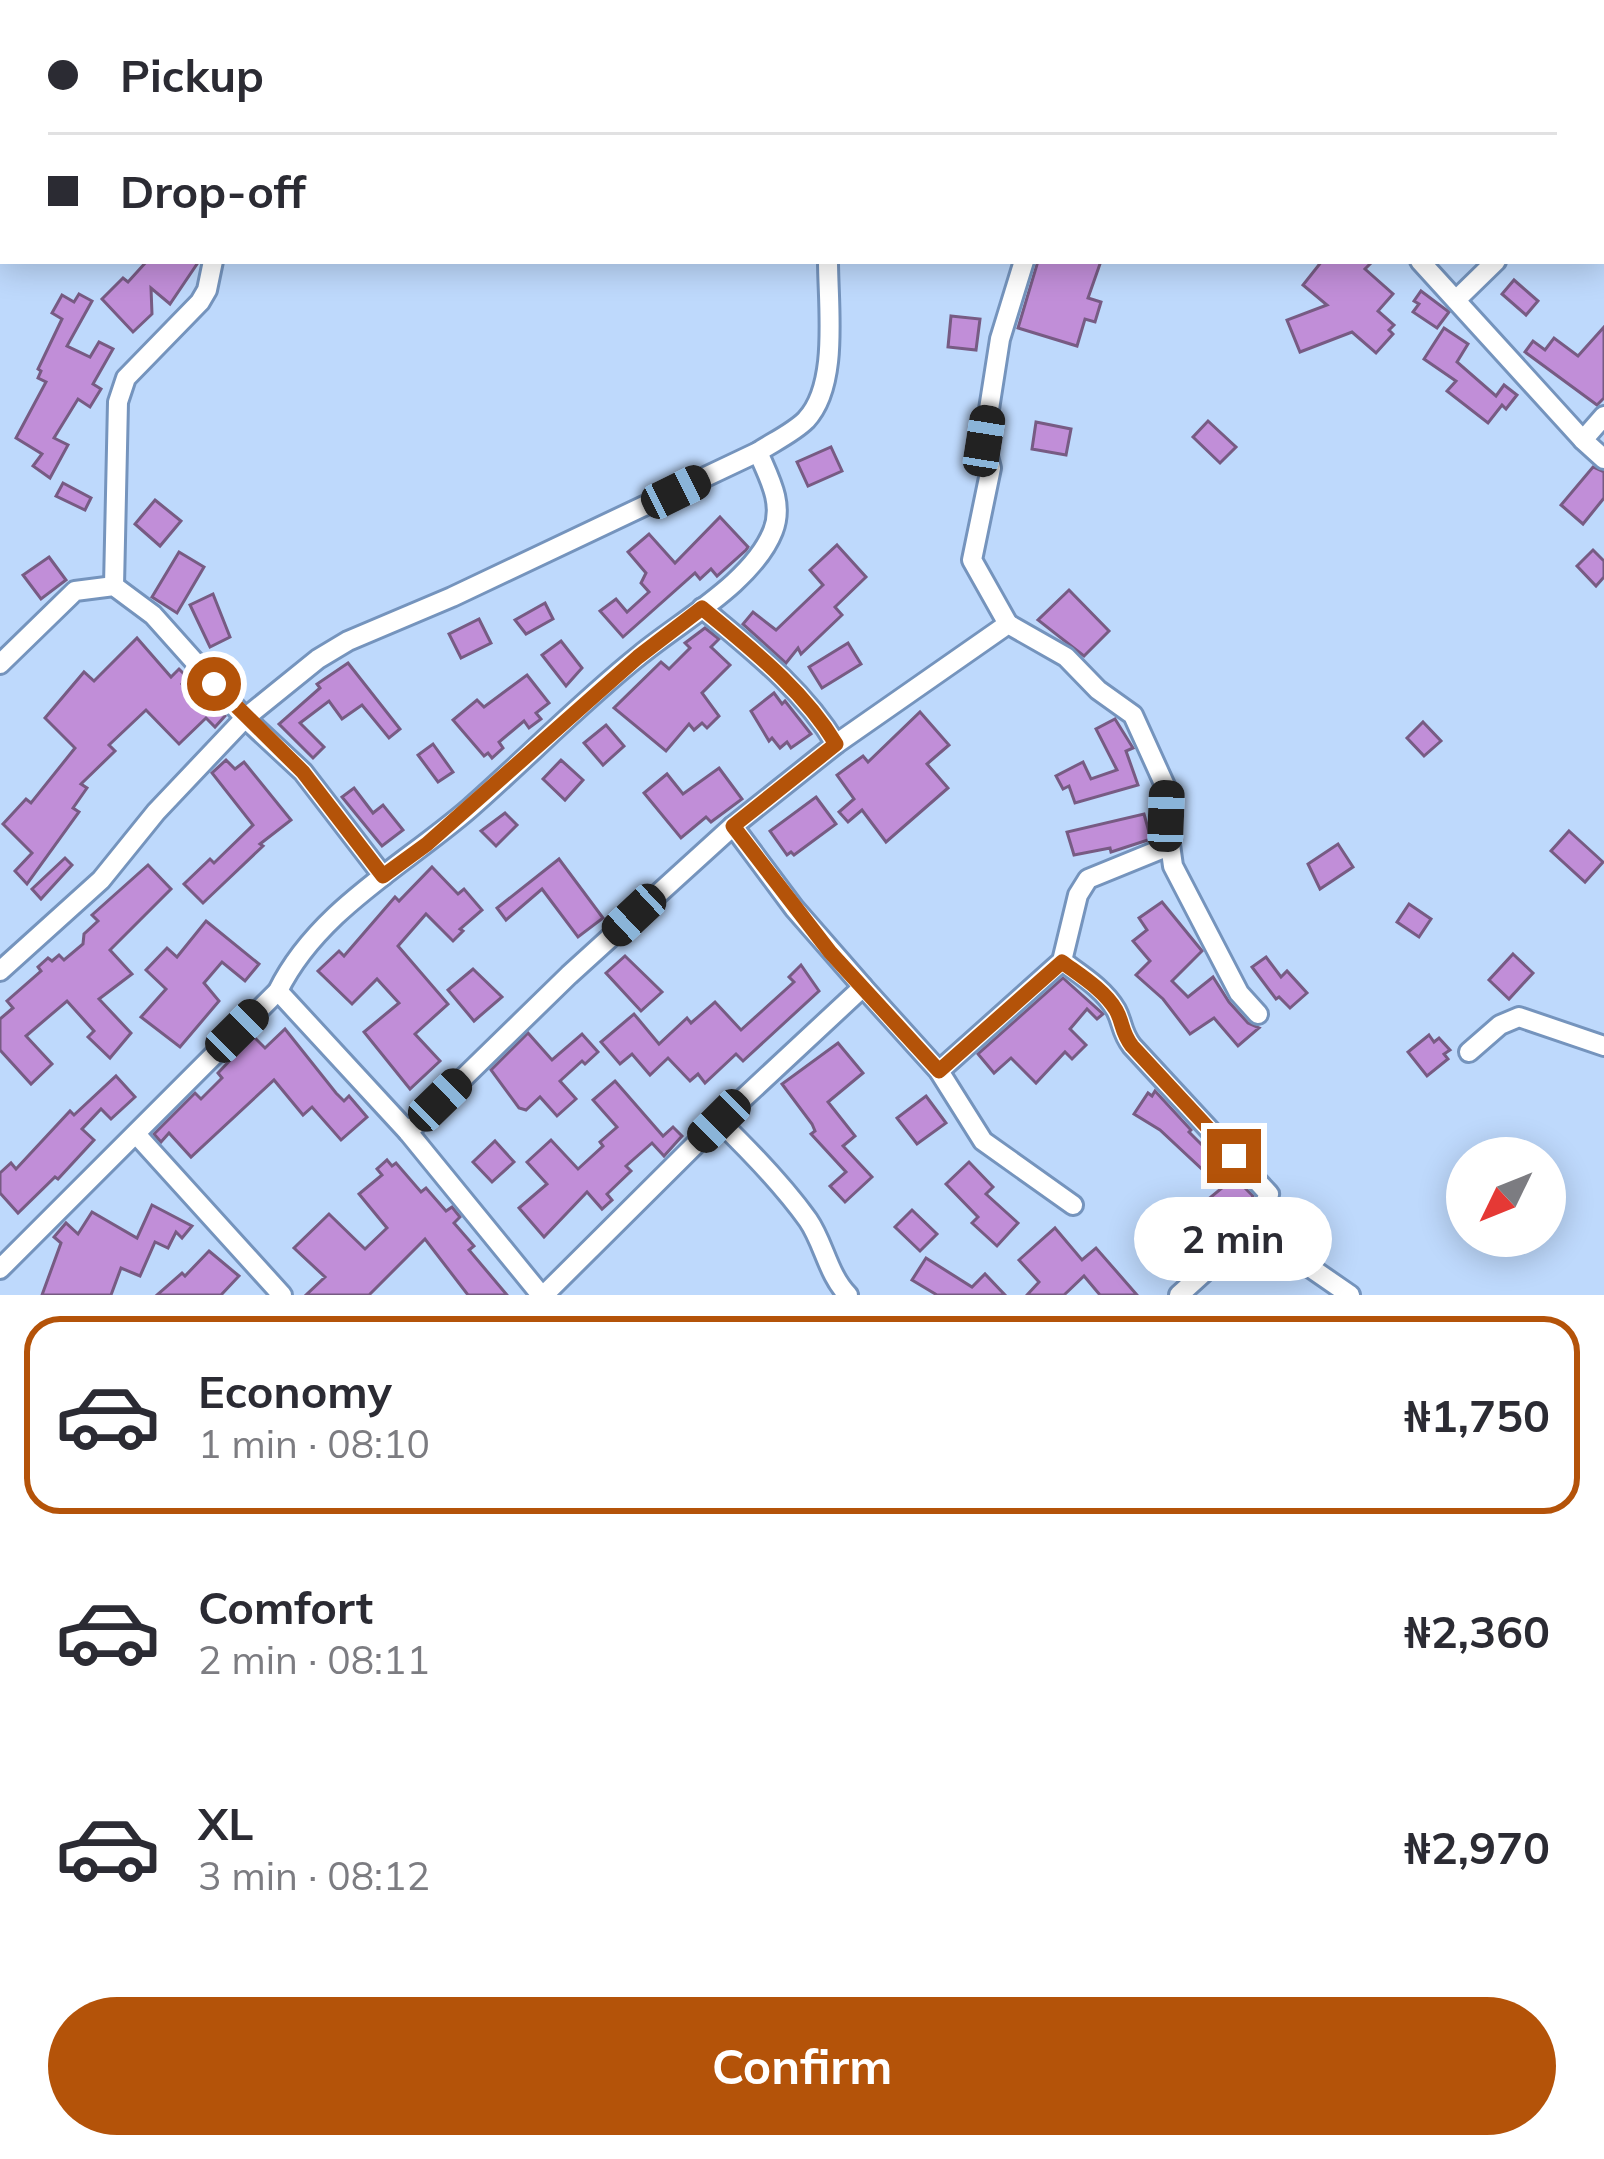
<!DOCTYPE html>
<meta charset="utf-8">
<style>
:root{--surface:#fff;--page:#f2f2f3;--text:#2b2b33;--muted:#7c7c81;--line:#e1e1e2;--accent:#b45309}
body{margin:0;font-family:Mulish,sans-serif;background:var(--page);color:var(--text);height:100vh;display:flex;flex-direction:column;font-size:45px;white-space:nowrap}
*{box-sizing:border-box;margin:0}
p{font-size:39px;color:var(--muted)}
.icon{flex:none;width:66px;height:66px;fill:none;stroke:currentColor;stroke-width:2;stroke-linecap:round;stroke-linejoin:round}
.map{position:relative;height:1295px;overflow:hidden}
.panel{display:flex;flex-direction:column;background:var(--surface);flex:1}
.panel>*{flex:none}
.guide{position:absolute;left:0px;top:0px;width:1605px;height:264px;box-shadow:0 6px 30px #0003;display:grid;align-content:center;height:264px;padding:0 48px;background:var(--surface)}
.needle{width:78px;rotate:227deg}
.buttons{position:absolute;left:1446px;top:1137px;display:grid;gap:24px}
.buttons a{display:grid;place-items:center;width:120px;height:120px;border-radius:50%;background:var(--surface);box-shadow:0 6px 30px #0003;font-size:60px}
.end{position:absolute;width:54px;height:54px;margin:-27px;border:15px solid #b45309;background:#fff;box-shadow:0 0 0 6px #fff}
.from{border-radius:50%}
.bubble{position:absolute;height:84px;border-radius:42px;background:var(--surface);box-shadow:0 6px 30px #0003;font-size:39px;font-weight:700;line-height:84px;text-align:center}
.car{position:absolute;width:36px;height:72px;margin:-36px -18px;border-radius:15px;box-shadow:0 0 9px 3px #0007;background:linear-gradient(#222 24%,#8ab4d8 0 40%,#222 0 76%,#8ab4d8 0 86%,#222 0)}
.guide b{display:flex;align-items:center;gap:42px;height:114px;font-size:45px}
.guide b+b{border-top:3px solid var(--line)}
.guide i{width:30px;height:30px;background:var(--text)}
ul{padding:21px 0 0;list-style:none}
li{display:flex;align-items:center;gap:36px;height:198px;margin:0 24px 18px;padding:0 24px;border:6px solid transparent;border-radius:36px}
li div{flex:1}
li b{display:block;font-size:45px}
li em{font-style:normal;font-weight:700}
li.selected{border-color:var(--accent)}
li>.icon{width:108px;height:108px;stroke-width:1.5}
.cta{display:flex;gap:24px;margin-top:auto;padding:24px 48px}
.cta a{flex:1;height:138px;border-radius:72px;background:var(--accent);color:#fff;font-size:48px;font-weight:700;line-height:138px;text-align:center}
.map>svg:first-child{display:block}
.building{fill:#c18ed8;stroke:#775b83;stroke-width:3}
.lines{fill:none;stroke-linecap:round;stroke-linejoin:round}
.lane-casing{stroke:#7594bd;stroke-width:15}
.street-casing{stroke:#7594bd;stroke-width:24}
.lane{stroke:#fff;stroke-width:9}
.street{stroke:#fff;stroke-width:18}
.route{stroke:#b45309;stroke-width:15}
</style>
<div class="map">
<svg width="1604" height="1295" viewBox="0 0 1604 1295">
<rect width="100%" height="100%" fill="#bed9fc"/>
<!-- building -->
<g class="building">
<polygon points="147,261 199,261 170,304 151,288 152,314 133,332 102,299 123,278 128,282"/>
<polygon points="1038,261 1101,261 1088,298 1101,302 1095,322 1085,319 1077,346 1018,328"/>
<polygon points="1322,261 1373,261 1365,269 1393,294 1378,311 1394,325 1389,330 1393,334 1376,353 1352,332 1300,352 1287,320 1327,305 1303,285"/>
<polygon points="1514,280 1538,301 1526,315 1502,294"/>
<polygon points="1421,291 1449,312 1437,328 1413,312 1419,304 1414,301"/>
<polygon points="79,294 92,301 67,346 90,357 99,342 113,349 93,384 101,389 90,407 78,399 54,438 68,445 50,478 33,466 42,454 16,438 46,382 38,378 41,371 38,369 62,319 52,313 62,295 74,302"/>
<polygon points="951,316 980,319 976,350 948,347"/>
<polygon points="1604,327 1604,398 1597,405 1525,352 1533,341 1545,350 1554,338 1578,356"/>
<polygon points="1444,328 1468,344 1457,362 1496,396 1504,385 1517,395 1506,409 1502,405 1488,423 1447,391 1456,381 1424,359"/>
<polygon points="1208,421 1236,447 1220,463 1193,437"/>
<polygon points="1036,422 1071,429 1066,455 1032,449"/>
<polygon points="831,447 842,471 808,486 797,462"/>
<polygon points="1593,467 1604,472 1604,498 1583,524 1561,505"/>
<polygon points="63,483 91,498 85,510 56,496"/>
<polygon points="155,500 181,521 160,546 135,524"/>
<polygon points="720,517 748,547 746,550 717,576 711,569 700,579 695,573 623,637 600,611 616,599 627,612 649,592 641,583 646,573 628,552 649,534 675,563"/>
<polygon points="837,545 866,577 835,607 842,615 801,654 798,648 786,663 743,624 753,612 776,630 823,585 810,570"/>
<polygon points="1593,550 1604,561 1604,577 1596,586 1577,566"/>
<polygon points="179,552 204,567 177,613 152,597"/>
<polygon points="49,557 66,580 41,599 23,575"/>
<polygon points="1069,590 1109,631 1084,656 1038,620"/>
<polygon points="213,594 230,637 210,647 190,605"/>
<polygon points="545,603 553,619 526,634 515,620"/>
<polygon points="479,619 491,643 461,658 449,634"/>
<polygon points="705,628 719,639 711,647 730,665 702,693 719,716 707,728 702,723 694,730 689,724 666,751 614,708 661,662 669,669 690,648 685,643"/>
<polygon points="137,638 171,677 179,669 188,678 182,684 207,709 213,703 225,716 215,727 206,718 179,744 146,710 109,745 115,751 81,784 87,788 73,808 79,812 27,884 15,871 32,853 3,824 26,799 31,803 75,748 45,718 84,672 94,681"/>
<polygon points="561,641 582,668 566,686 542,655"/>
<polygon points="848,643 861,664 822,688 809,667"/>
<polygon points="348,663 400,729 389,738 362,705 342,719 329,701 300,723 324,747 313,758 279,724 320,688 317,684"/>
<polygon points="527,675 549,703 536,713 541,719 529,728 524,721 499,742 503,748 492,758 488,753 484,756 453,720 477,700 484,707"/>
<polygon points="774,693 782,704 785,701 811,734 791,748 787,742 780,748 772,738 769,741 751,711"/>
<polygon points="920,712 949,745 927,764 948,788 886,842 862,810 848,822 839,812 854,799 837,775 863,756 868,762"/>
<polygon points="1115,719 1133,748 1126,751 1138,785 1075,803 1069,786 1063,789 1056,776 1083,762 1091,779 1117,770 1096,729"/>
<polygon points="1423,722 1441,741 1424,756 1407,738"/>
<polygon points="606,725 624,746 603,765 584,743"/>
<polygon points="433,744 453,772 438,782 418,755"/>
<polygon points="226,760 235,769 244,762 291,820 260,844 263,846 203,903 184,884 210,859 214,863 253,825 212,773"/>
<polygon points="561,760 583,780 565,800 543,779"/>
<polygon points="719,768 742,799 711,822 706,817 681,838 644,793 667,774 683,794"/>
<polygon points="354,788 373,813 383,805 403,830 382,846 342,797"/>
<polygon points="816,797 836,824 794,855 791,852 787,855 770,831"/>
<polygon points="505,813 517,825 496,846 481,831"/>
<polygon points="1144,814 1151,839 1111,852 1110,848 1074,855 1067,832"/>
<polygon points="1569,831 1603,862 1585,882 1551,851"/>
<polygon points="1338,844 1353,867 1320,889 1308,864"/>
<polygon points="65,858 72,865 41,899 32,889"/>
<polygon points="559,859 603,918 578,937 542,889 506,920 497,908"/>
<polygon points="148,865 171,889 110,950 132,974 99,999 131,1033 110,1058 88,1037 94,1031 67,1001 26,1036 52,1064 31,1084 0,1050 0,1019 13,1008 7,1001 41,971 38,967 48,958 52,961 59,955 64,960 83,944 84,934 98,921 92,915"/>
<polygon points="432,867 458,894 464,889 482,910 460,929 463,931 453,941 426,914 398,946 448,1004 415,1034 440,1061 410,1089 364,1032 399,1003 377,979 352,1004 318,971 339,951 344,956 395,897 399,901"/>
<polygon points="1162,902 1202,951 1172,981 1188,997 1213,977 1229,1002 1248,1023 1259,1028 1238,1046 1214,1018 1190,1034 1163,999 1136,975 1150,961 1133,941 1147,930 1139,918"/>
<polygon points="1409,904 1431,919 1419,937 1397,922"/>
<polygon points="206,921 259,964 245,981 222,962 204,983 219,1001 180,1047 141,1017 166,989 146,970 167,948 177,957"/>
<polygon points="1513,954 1533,973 1509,999 1489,980"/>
<polygon points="625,956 662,992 641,1011 606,973"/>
<polygon points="1266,957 1281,977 1287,971 1307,993 1290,1008 1279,997 1276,999 1252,967"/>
<polygon points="801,965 819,991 743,1061 736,1054 705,1083 698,1074 690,1081 668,1058 650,1075 632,1054 620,1064 601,1042 634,1014 659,1044 687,1018 691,1023 715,1002 741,1030 794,982 789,977"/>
<polygon points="473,969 502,997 474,1021 448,990"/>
<polygon points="1063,978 1103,1014 1097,1019 1087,1009 1070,1029 1086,1045 1072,1059 1065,1052 1036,1083 1011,1058 994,1073 978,1054"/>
<polygon points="285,1029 336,1093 344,1101 349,1096 367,1117 341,1140 312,1107 303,1115 274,1080 191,1157 169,1133 161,1142 154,1134 195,1093 201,1099 222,1078 218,1073 253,1036 265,1048"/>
<polygon points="528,1033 552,1060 582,1034 598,1052 585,1064 582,1061 560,1081 576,1099 557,1116 540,1097 526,1110 519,1108 491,1070"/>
<polygon points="1429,1035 1434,1042 1439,1038 1450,1050 1444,1054 1448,1059 1427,1076 1408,1052"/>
<polygon points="838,1043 863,1073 828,1102 855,1136 843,1146 872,1177 845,1202 830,1186 846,1172 811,1134 815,1131 812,1124 782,1084"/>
<polygon points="116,1076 135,1097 111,1119 101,1109 82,1129 94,1140 58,1179 55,1177 18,1213 0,1193 0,1173 11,1163 16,1169 70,1111 74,1115"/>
<polygon points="615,1081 663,1136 673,1127 682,1136 664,1156 652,1143 626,1166 631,1171 607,1194 612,1200 602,1209 587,1192 544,1237 519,1208 547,1184 527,1162 551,1140 578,1169 603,1146 600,1142 617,1127 593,1100"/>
<polygon points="1155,1091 1191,1130 1189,1132 1253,1196 1247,1209 1244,1207 1185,1256 1167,1233 1222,1188 1160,1130 1134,1114 1148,1093 1152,1096"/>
<polygon points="926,1096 946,1123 917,1144 897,1118"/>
<polygon points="495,1141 514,1162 492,1182 473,1162"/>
<polygon points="387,1160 392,1166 396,1163 421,1192 426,1188 446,1211 452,1207 460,1217 454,1223 474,1246 469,1250 507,1295 468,1295 425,1239 369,1295 306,1295 325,1277 294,1248 329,1214 365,1249 387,1228 359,1194 382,1175 377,1169"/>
<polygon points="969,1162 993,1187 986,1194 1018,1223 997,1246 972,1223 978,1217 946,1184"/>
<polygon points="152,1205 192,1226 182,1238 176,1232 168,1248 155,1242 140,1276 121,1268 111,1295 42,1295 61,1243 54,1237 66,1223 78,1234 92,1212 137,1238"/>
<polygon points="912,1210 937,1234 920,1251 895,1227"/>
<polygon points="1055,1228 1082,1260 1096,1248 1137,1295 1100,1295 1084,1276 1064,1295 1027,1295 1039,1282 1019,1260"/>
<polygon points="209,1251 239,1276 221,1295 157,1295 182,1273 185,1276"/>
<polygon points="926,1258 972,1287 985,1274 1005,1295 937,1295 912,1280"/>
</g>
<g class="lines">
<!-- lane casing -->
<g class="lane-casing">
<g id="lane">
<polyline points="430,0 435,3"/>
<polyline points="107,3 108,0"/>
</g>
</g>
<!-- street casing -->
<g class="street-casing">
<g id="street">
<polyline points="634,0 641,3"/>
<polyline points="883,0 891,3"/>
<polyline points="1172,0 1175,3"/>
<polyline points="1446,0 1449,3"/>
<polyline points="819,3 819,0"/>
<polyline points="1602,140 1604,139"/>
<polyline points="1420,261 1583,440"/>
<polyline points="1456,300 1496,261"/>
<polyline points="1604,416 1583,440 1604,459"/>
<polyline points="114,586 118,402 126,378 200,302 207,290 213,261"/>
<path d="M702 608C751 649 803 689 836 744L733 826 794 908 863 987 719 1121C751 1152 782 1184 808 1220 824 1243 828 1275 848 1295"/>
<polyline points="1008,624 972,560 991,468 984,441 1000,339 1024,261"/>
<polyline points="0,664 75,591 114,586 153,615 245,718 303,772 383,876"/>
<polyline points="836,744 1008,624 1066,657 1098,690 1133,715 1167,790 1166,816 1173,866 1239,993 1258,1014"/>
<path d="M1062 961C1081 975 1104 989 1116 1010 1123 1023 1121 1032 1132 1046L1269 1194 1253 1228 1179 1295"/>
<path d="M0 971 101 880 156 812 245 718 318 659 348 641 452 597 758 452C773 442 793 433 806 420 839 385 828 307 828 261"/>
<polyline points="863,987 939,1071 983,1141 1073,1205"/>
<polyline points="278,991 408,1132 541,1295"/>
<polyline points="1469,1052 1500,1025 1519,1017 1604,1046"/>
<polyline points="939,1071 1062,961 1078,895 1088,879 1169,846"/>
<polyline points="408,1132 569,975 733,826"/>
<polyline points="136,1134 282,1295"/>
<polyline points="1253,1228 1350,1295"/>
<path d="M0 1269 278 991C317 911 403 866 469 809 526 759 580 703 640 655 681 621 753 582 773 531 784 503 769 478 758 452"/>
<polyline points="544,1295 719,1121"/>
</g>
</g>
<!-- lane -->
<use href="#lane" class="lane"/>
<!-- street -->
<use href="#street" class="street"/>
</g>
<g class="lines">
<!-- route -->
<path class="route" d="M214 684 303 772 383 876 427 844 638 657 702 608C751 649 803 689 836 744L733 826 830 952 939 1071 1062 962C1081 976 1104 990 1116 1010 1123 1022 1121 1032 1132 1046L1234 1156"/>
</g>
</svg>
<div class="buttons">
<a><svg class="needle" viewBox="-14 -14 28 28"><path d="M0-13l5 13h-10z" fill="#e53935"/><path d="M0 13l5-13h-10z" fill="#7c7c81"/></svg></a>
</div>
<i class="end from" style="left:214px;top:684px"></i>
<i class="end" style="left:1234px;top:1156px"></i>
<div class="bubble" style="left:1134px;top:1197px;width:198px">2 min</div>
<i class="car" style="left:984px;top:441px;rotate:9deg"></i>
<i class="car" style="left:676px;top:492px;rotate:64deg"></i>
<i class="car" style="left:1166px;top:816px;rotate:2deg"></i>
<i class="car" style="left:634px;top:915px;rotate:227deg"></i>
<i class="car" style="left:237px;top:1031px;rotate:45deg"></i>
<i class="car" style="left:440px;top:1100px;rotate:46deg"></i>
<i class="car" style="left:719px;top:1121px;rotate:225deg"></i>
<div class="guide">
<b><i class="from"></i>Pickup</b>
<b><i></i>Drop-off</b>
</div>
</div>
<section class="panel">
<ul>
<li class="selected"><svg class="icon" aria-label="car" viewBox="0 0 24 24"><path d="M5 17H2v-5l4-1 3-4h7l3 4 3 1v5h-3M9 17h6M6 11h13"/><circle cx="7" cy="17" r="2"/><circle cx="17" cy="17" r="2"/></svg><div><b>Economy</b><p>1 min · 08:10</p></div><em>₦1,750</em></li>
<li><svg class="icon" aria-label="car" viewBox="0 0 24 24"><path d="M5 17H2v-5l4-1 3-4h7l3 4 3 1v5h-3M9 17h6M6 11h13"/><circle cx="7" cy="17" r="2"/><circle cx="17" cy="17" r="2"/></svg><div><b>Comfort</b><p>2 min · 08:11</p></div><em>₦2,360</em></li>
<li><svg class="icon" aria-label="car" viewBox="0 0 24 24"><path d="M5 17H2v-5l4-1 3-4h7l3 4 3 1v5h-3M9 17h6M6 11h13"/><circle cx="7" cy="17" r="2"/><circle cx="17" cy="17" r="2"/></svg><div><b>XL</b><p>3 min · 08:12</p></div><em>₦2,970</em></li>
</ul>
<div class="cta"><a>Confirm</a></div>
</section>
